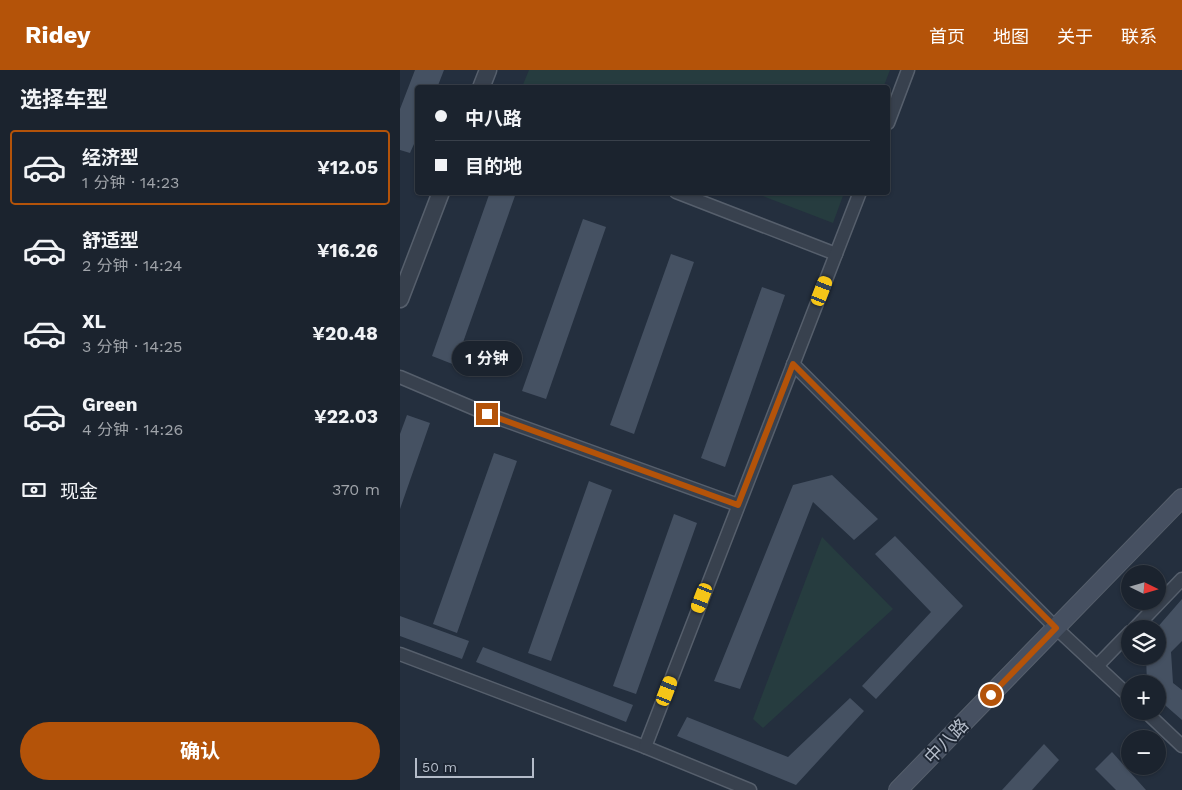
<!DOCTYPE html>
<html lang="zh">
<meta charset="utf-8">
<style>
:root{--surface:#1b232e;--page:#282f3a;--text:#f1f3f6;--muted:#a0a4aa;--line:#39404a;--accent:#b45309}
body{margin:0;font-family:"Work Sans","Noto Sans SC",sans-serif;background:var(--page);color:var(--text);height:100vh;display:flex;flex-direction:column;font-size:19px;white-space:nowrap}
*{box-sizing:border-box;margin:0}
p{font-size:16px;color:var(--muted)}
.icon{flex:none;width:28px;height:28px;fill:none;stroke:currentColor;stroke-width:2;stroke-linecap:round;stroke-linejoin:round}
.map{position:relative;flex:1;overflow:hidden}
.panel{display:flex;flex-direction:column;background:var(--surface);width:400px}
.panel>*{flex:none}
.hud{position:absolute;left:15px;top:15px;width:475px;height:110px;border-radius:5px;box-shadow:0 1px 4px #0004,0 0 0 1px var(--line);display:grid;align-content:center;height:110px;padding:0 20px;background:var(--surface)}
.needle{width:32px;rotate:95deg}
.tools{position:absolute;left:721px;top:495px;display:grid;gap:10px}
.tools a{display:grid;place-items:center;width:45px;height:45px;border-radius:50%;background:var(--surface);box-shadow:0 1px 4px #0004,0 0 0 1px var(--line);font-size:25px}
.scale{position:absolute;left:15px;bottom:12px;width:119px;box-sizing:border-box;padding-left:5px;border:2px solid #b4bcc9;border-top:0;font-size:14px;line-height:18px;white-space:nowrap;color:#b4bcc9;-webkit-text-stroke:4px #1d2633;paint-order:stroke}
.end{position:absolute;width:22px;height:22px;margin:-11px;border:6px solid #b45309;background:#fff;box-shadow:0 0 0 2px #fff}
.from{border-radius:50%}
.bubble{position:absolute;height:35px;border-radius:18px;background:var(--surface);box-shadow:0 1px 4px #0004,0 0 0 1px var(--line);font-size:16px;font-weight:700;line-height:35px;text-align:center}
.car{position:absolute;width:15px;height:30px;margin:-15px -8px;border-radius:6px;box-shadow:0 0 4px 1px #0007;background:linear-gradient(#f5c518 24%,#345 0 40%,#f5c518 0 76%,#345 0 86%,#f5c518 0)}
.hud b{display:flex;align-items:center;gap:18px;height:48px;font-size:19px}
.hud b+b{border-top:1px solid var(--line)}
.hud i{width:12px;height:12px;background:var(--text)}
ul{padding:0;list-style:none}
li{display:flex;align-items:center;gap:15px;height:75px;margin:0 10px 8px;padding:0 10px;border:2px solid transparent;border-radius:5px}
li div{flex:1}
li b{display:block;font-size:19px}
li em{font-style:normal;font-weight:700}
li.current{border-color:var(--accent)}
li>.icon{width:45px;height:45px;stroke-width:1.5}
h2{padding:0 20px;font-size:22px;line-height:60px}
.pay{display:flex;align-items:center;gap:12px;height:55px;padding:0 20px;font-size:19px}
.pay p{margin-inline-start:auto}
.action{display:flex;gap:10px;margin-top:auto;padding:10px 20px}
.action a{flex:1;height:58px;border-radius:30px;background:var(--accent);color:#fff;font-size:20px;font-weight:700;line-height:58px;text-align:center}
header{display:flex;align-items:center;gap:30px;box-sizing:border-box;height:70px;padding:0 25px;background:var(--accent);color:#fff}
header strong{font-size:24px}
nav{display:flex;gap:28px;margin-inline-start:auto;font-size:18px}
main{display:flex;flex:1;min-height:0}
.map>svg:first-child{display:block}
.green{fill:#263c3f}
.building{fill:#455162}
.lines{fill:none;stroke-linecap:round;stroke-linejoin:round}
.minor-casing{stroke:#565f6c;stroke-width:15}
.tertiary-casing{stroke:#565f6c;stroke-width:19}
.secondary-casing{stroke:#565f6c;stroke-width:20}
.minor{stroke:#38414e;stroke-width:12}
.tertiary{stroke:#38414e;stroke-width:16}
.secondary{stroke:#465061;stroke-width:18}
.route{stroke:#b45309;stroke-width:6}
.labels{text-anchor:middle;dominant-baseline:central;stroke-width:4;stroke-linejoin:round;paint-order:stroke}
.street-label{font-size:18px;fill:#b4bcc9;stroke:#1d2633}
</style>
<header>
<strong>Ridey</strong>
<nav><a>首页</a><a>地图</a><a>关于</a><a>联系</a></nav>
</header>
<main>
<section class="panel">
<h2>选择车型</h2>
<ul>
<li class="current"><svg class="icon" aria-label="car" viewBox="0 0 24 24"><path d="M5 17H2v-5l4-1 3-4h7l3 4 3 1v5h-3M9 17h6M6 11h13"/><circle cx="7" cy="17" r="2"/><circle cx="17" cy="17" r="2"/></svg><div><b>经济型</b><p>1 分钟 · 14:23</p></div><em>¥12.05</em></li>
<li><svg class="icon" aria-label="car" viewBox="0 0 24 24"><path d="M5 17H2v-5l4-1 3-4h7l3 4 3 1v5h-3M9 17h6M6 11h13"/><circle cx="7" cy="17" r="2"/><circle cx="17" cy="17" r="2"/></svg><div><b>舒适型</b><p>2 分钟 · 14:24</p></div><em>¥16.26</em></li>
<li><svg class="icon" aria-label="car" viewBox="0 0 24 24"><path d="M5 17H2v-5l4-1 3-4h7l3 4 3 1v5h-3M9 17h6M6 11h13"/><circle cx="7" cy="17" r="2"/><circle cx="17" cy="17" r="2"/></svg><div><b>XL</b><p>3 分钟 · 14:25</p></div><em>¥20.48</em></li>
<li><svg class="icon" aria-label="car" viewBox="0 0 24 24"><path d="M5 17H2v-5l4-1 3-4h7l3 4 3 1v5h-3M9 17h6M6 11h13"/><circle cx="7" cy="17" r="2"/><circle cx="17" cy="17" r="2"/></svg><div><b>Green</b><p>4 分钟 · 14:26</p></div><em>¥22.03</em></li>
</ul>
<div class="pay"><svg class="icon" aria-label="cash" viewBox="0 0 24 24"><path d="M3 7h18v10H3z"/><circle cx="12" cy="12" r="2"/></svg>现金<p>370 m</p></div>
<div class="action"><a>确认</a></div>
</section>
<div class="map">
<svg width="782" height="720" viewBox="0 0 782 720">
<rect width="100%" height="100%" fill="#242f3e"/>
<!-- green -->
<g class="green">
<polygon points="129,0 490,0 483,18 122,17"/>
<polygon points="355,123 444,122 444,123 433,153"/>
<polygon points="422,467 493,539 363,658 353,649"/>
</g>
<!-- building -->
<g class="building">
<polygon points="15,0 44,0 37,18 18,18 18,65 10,83 0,80 0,39"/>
<polygon points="90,122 116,123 55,295 32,286"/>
<polygon points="183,149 206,157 146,329 122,321"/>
<polygon points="271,184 294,192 234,364 210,355"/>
<polygon points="362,217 385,225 325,397 301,388"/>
<polygon points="7,345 30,353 0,439 0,364"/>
<polygon points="94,383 117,391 57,563 33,554"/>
<polygon points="432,405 478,449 454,470 413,432 340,619 314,611 393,415"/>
<polygon points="189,411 212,420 151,591 128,583"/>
<polygon points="274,444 297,453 236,624 213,616"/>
<polygon points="495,466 563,536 476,629 462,616 531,542 475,484"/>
<polygon points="782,529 782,571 771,582 773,613 782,620 782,650 758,629 758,614 747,614 746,586 758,586 758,559 756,559"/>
<polygon points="0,546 69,571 62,589 0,566"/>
<polygon points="83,577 233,635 226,652 76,592"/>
<polygon points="450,628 464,641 396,715 277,666 287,647 388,687"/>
<polygon points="644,674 659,690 632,720 602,720"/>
<polygon points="712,682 746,720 716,720 695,699"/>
</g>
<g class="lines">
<!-- minor casing -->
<g class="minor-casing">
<g id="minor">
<polyline points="488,53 508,0"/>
<polyline points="276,122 436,184"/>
<polyline points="393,294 656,558 730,627"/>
<polyline points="0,307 87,344 338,435"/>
<polyline points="734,559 782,509"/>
<polyline points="0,584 245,677 350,720"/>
<polyline points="697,596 730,562"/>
<polyline points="745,641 782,676"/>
<polyline points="245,677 460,122"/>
</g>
</g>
<!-- tertiary casing -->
<g class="tertiary-casing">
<g id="tertiary">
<polyline points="81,18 88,0"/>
<polyline points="0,229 41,122"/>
</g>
</g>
<!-- secondary casing -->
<g class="secondary-casing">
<polyline id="secondary" points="498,720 782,428"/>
</g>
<!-- minor -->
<use href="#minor" class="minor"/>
<!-- tertiary -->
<use href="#tertiary" class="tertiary"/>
<!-- secondary -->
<use href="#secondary" class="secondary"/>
</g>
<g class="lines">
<!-- route -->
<polyline class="route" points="87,344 338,435 393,294 656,558 591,625"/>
</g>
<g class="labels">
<!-- street labels -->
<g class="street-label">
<text transform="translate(546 671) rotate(-46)">中八路</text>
</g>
</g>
</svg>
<div class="tools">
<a><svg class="needle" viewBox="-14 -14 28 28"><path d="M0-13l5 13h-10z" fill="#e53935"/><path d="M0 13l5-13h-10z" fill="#a0a4aa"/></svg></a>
<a><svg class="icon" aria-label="layers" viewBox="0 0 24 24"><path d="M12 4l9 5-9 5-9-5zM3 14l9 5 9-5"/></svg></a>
<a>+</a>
<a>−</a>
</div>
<div class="scale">50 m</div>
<i class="end from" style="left:591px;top:625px"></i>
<i class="end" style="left:87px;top:344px"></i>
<div class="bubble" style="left:52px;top:271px;width:70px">1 分钟</div>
<i class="car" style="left:422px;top:221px;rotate:21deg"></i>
<i class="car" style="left:302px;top:528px;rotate:201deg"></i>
<i class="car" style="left:267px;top:621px;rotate:21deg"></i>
<div class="hud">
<b><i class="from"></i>中八路</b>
<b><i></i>目的地</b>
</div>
</div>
</main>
